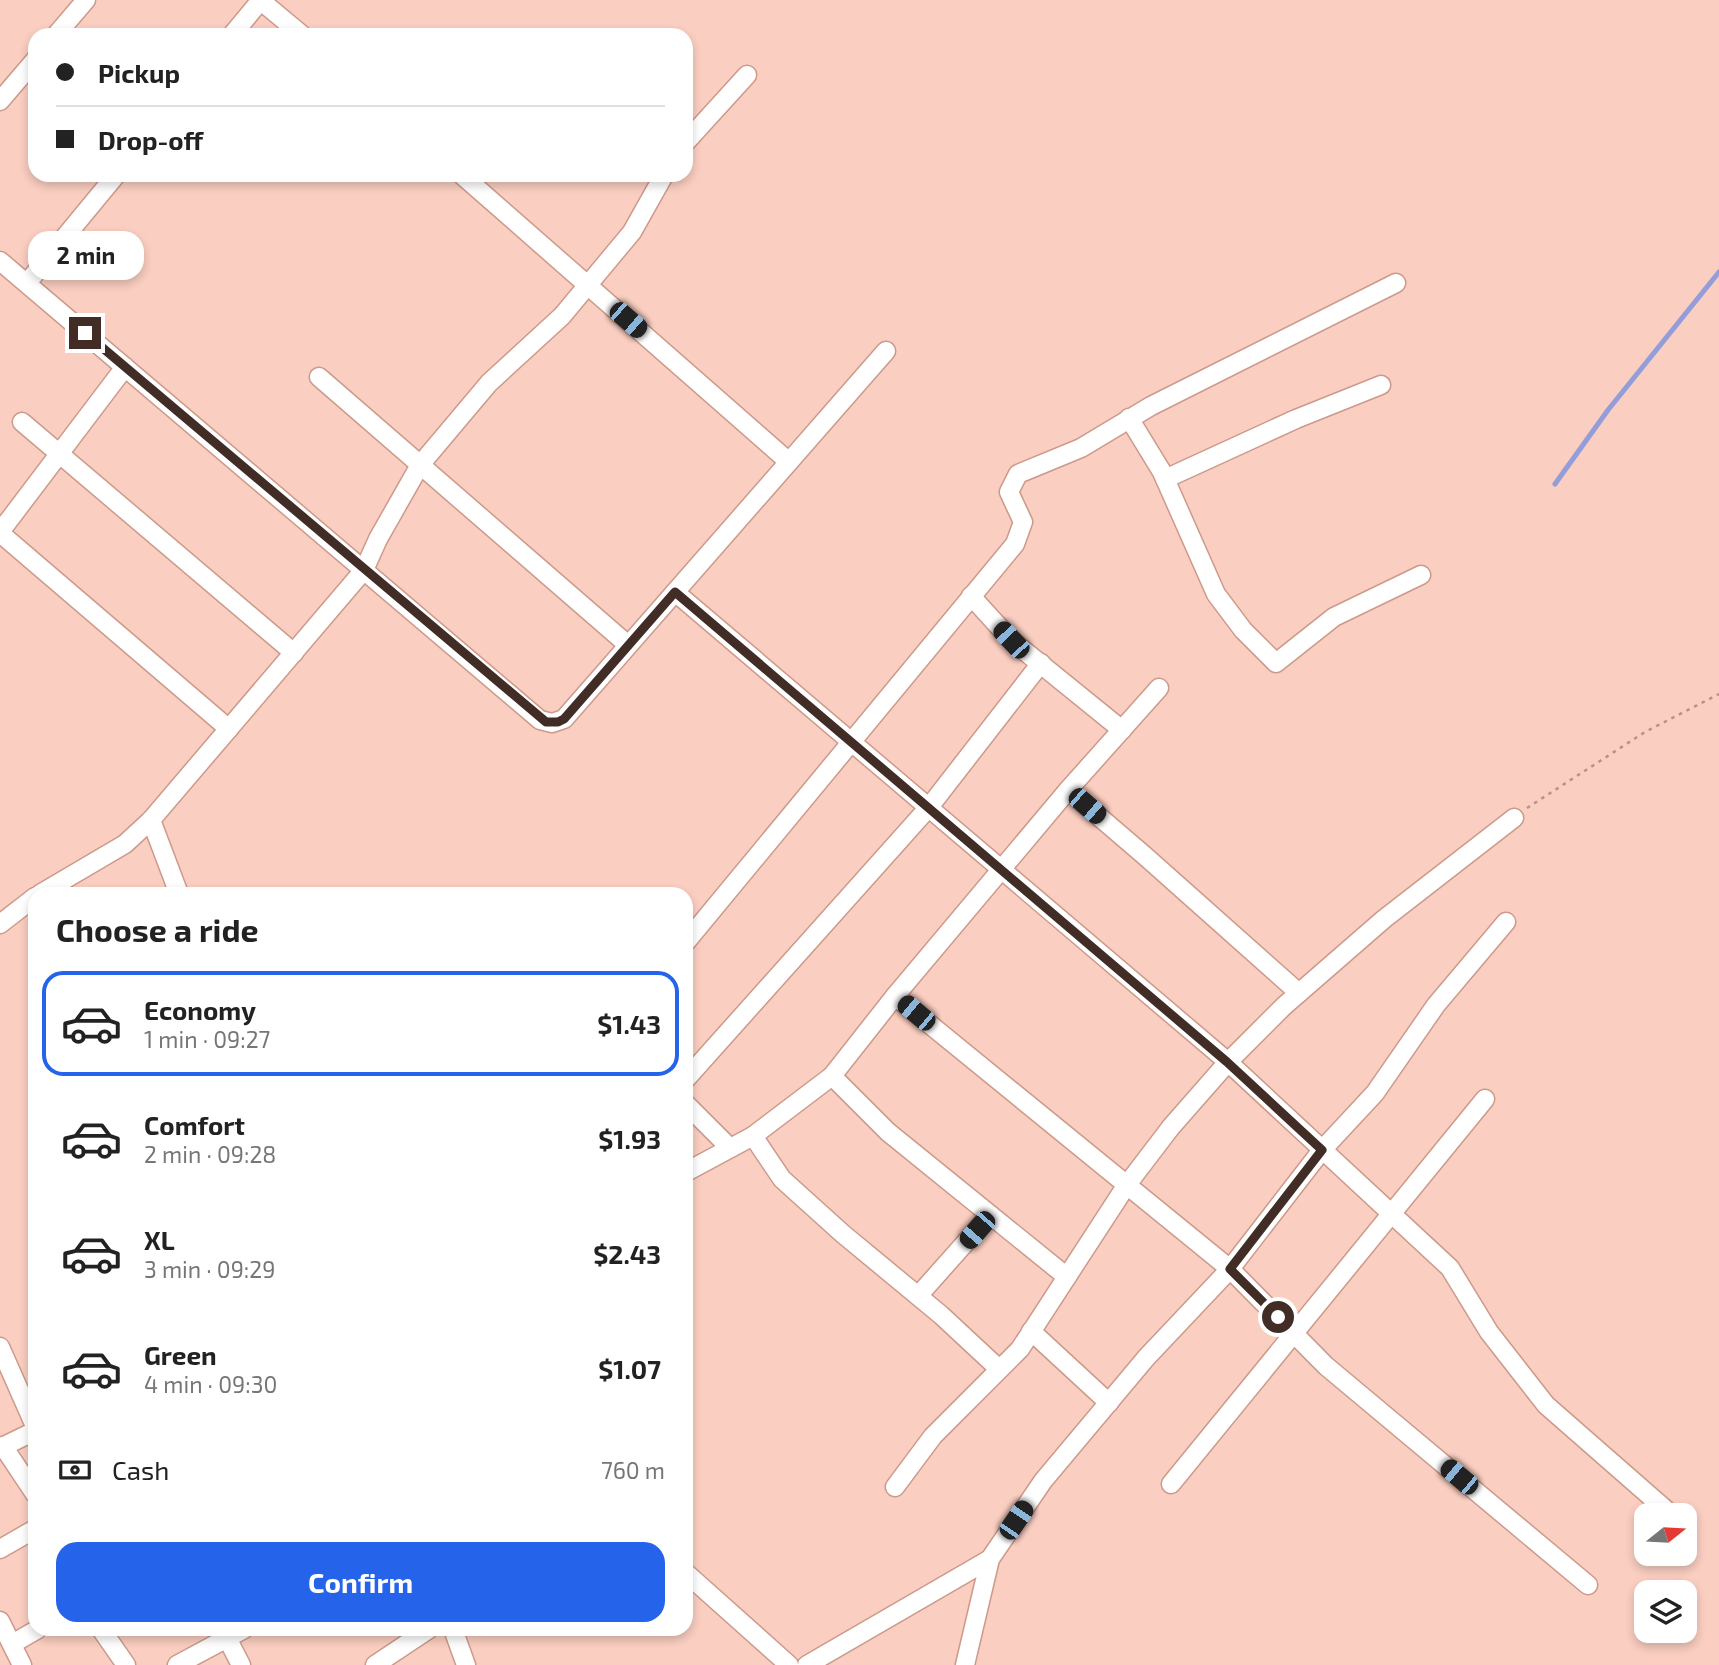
<!DOCTYPE html>
<meta charset="utf-8">
<style>
:root{--surface:#fff;--page:#f6f6f6;--text:#222;--muted:#767676;--line:#e0e0e0;--accent:#2563eb}
body{margin:0;font-family:"Exo 2",sans-serif;background:var(--page);color:var(--text);height:100vh;display:flex;flex-direction:column;font-size:26px;white-space:nowrap}
*{box-sizing:border-box;margin:0}
p{font-size:23px;color:var(--muted)}
.icon{flex:none;width:38px;height:38px;fill:none;stroke:currentColor;stroke-width:2;stroke-linecap:round;stroke-linejoin:round}
.map{position:relative;flex:1;overflow:hidden}
.details{position:absolute;left:28px;top:887px;width:665px;height:749px;display:flex;flex-direction:column;background:var(--surface);border-radius:21px;box-shadow:0 4px 10px #0003}
.details>*{flex:none}
.guide{position:absolute;left:28px;top:28px;width:665px;height:154px;border-radius:21px;box-shadow:0 4px 10px #0003;display:grid;align-content:center;height:154px;padding:0 28px;background:var(--surface)}
.needle{width:46px;rotate:72deg}
.buttons{position:absolute;left:1634px;top:1503px;display:grid;gap:14px}
.buttons a{display:grid;place-items:center;width:63px;height:63px;border-radius:14px;background:var(--surface);box-shadow:0 4px 10px #0003;font-size:35px}
.end{position:absolute;width:32px;height:32px;margin:-16px;border:9px solid #412c26;background:#fff;box-shadow:0 0 0 4px #fff}
.from{border-radius:50%}
.bubble{position:absolute;height:49px;border-radius:21px;background:var(--surface);box-shadow:0 4px 10px #0003;font-size:23px;font-weight:700;line-height:49px;text-align:center}
.car{position:absolute;width:21px;height:42px;margin:-21px -10px;border-radius:9px;box-shadow:0 0 5px 2px #0007;background:linear-gradient(#222 24%,#8ab4d8 0 40%,#222 0 76%,#8ab4d8 0 86%,#222 0)}
.guide b{display:flex;align-items:center;gap:24px;height:66px;font-size:26px}
.guide b+b{border-top:2px solid var(--line)}
.guide i{width:18px;height:18px;background:var(--text)}
ul{padding:0;list-style:none}
li{display:flex;align-items:center;gap:21px;height:105px;margin:0 14px 10px;padding:0 14px;border:4px solid transparent;border-radius:21px}
li div{flex:1}
li b{display:block;font-size:26px}
li em{font-style:normal;font-weight:700}
li.selected{border-color:var(--accent)}
li>.icon{width:63px;height:63px;stroke-width:1.5}
h2{padding:0 28px;font-size:32px;line-height:84px}
.pay{display:flex;align-items:center;gap:18px;height:77px;padding:0 28px;font-size:26px}
.pay p{margin-inline-start:auto}
.primary-button{display:flex;gap:14px;margin-top:auto;padding:14px 28px}
.primary-button a{flex:1;height:80px;border-radius:21px;background:var(--accent);color:#fff;font-size:28px;font-weight:700;line-height:80px;text-align:center}
.map>svg:first-child{display:block}
.lines{fill:none;stroke-linecap:round;stroke-linejoin:round}
.stream{stroke:#929dda;stroke-width:5}
.minor-casing{stroke:#cd998a;stroke-width:21}
.path{stroke:#b69388;stroke-width:2.5;stroke-dasharray:3.5 5;stroke-linecap:butt}
.minor{stroke:#fff;stroke-width:18}
.route{stroke:#412c26;stroke-width:9}
</style>
<div class="map">
<svg width="1719" height="1665" viewBox="0 0 1719 1665">
<rect width="100%" height="100%" fill="#facec1"/>
<g class="lines">
<!-- stream -->
<polyline class="stream" points="1555,484 1608,410 1719,272"/>
<!-- minor casing -->
<g class="minor-casing">
<g id="minor">
<polyline points="260,0 302,35"/>
<polyline points="56,35 86,0"/>
<polyline points="232,35 261,0"/>
<polyline points="0,101 35,60"/>
<polyline points="686,142 747,75"/>
<polyline points="462,175 789,462"/>
<polyline points="0,261 540,720 552,723 564,719 886,351"/>
<polyline points="27,283 116,175"/>
<polyline points="319,377 628,645"/>
<polyline points="1129,418 1162,472 1216,594 1243,630 1276,663 1334,617 1421,575"/>
<polyline points="22,422 294,653"/>
<polyline points="1165,479 1296,419 1381,385"/>
<polyline points="0,532 125,367"/>
<polyline points="0,533 229,729"/>
<polyline points="675,592 1228,1062 1450,1268 1489,1332 1546,1405 1666,1510"/>
<polyline points="971,596 1011,640 1122,730"/>
<polyline points="1068,790 1145,856 1299,993"/>
<polyline points="151,820 179,894"/>
<polyline points="40,894 125,844 151,820 364,570 378,539 420,465 489,383 562,316 632,232 664,175"/>
<polyline points="0,924 35,897"/>
<polyline points="686,942 1015,544 1023,522 1009,492 1018,474 1081,448 1151,406 1396,283"/>
<polyline points="895,996 1230,1269 1326,1366 1588,1585"/>
<polyline points="832,1076 888,1132 1067,1277"/>
<polyline points="686,1079 930,806 1041,663"/>
<polyline points="686,1104 730,1148"/>
<polyline points="753,1136 782,1179 843,1234 941,1315 999,1369"/>
<polyline points="686,1172 753,1136 832,1076 895,996 1068,790 1159,688"/>
<polyline points="918,1296 990,1215"/>
<polyline points="1031,1331 1109,1403"/>
<polyline points="0,1347 35,1426"/>
<polyline points="3,1446 35,1494"/>
<polyline points="0,1448 35,1431"/>
<polyline points="1171,1484 1485,1099"/>
<polyline points="895,1487 933,1436 1020,1349 1126,1186 1171,1127 1228,1062 1284,1006 1384,919 1514,818"/>
<polyline points="0,1549 35,1529"/>
<polyline points="686,1573 789,1665"/>
<polyline points="0,1621 22,1665"/>
<polyline points="101,1629 126,1665"/>
<polyline points="453,1629 466,1665"/>
<polyline points="227,1638 241,1665"/>
<polyline points="12,1644 38,1629"/>
<polyline points="177,1665 244,1629"/>
<polyline points="375,1665 429,1629"/>
<polyline points="807,1665 990,1559"/>
<polyline points="965,1665 990,1559 1043,1481 1146,1358 1230,1269 1322,1150 1375,1093 1436,1005 1506,922"/>
</g>
</g>
<!-- path -->
<polyline class="path" points="1527,808 1645,732 1719,694"/>
<!-- minor -->
<use href="#minor" class="minor"/>
</g>
<g class="lines">
<!-- route -->
<polyline class="route" points="85,333 546,722 558,722 564,719 675,592 1227,1062 1322,1150 1230,1269 1278,1317"/>
</g>
</svg>
<div class="buttons">
<a><svg class="needle" viewBox="-14 -14 28 28"><path d="M0-13l5 13h-10z" fill="#e53935"/><path d="M0 13l5-13h-10z" fill="#767676"/></svg></a>
<a><svg class="icon" aria-label="layers" viewBox="0 0 24 24"><path d="M12 4l9 5-9 5-9-5zM3 14l9 5 9-5"/></svg></a>
</div>
<i class="end from" style="left:1278px;top:1317px"></i>
<i class="end" style="left:85px;top:333px"></i>
<div class="bubble" style="left:28px;top:231px;width:116px">2 min</div>
<i class="car" style="left:628px;top:320px;rotate:131deg"></i>
<i class="car" style="left:1011px;top:640px;rotate:317deg"></i>
<i class="car" style="left:1087px;top:806px;rotate:131deg"></i>
<i class="car" style="left:916px;top:1013px;rotate:310deg"></i>
<i class="car" style="left:977px;top:1230px;rotate:221deg"></i>
<i class="car" style="left:1459px;top:1477px;rotate:310deg"></i>
<i class="car" style="left:1016px;top:1520px;rotate:34deg"></i>
<div class="guide">
<b><i class="from"></i>Pickup</b>
<b><i></i>Drop-off</b>
</div>
<section class="details">
<h2>Choose a ride</h2>
<ul>
<li class="selected"><svg class="icon" aria-label="car" viewBox="0 0 24 24"><path d="M5 17H2v-5l4-1 3-4h7l3 4 3 1v5h-3M9 17h6M6 11h13"/><circle cx="7" cy="17" r="2"/><circle cx="17" cy="17" r="2"/></svg><div><b>Economy</b><p>1 min · 09:27</p></div><em>$1.43</em></li>
<li><svg class="icon" aria-label="car" viewBox="0 0 24 24"><path d="M5 17H2v-5l4-1 3-4h7l3 4 3 1v5h-3M9 17h6M6 11h13"/><circle cx="7" cy="17" r="2"/><circle cx="17" cy="17" r="2"/></svg><div><b>Comfort</b><p>2 min · 09:28</p></div><em>$1.93</em></li>
<li><svg class="icon" aria-label="car" viewBox="0 0 24 24"><path d="M5 17H2v-5l4-1 3-4h7l3 4 3 1v5h-3M9 17h6M6 11h13"/><circle cx="7" cy="17" r="2"/><circle cx="17" cy="17" r="2"/></svg><div><b>XL</b><p>3 min · 09:29</p></div><em>$2.43</em></li>
<li><svg class="icon" aria-label="car" viewBox="0 0 24 24"><path d="M5 17H2v-5l4-1 3-4h7l3 4 3 1v5h-3M9 17h6M6 11h13"/><circle cx="7" cy="17" r="2"/><circle cx="17" cy="17" r="2"/></svg><div><b>Green</b><p>4 min · 09:30</p></div><em>$1.07</em></li>
</ul>
<div class="pay"><svg class="icon" aria-label="cash" viewBox="0 0 24 24"><path d="M3 7h18v10H3z"/><circle cx="12" cy="12" r="2"/></svg>Cash<p>760 m</p></div>
<div class="primary-button"><a>Confirm</a></div>
</section>
</div>
